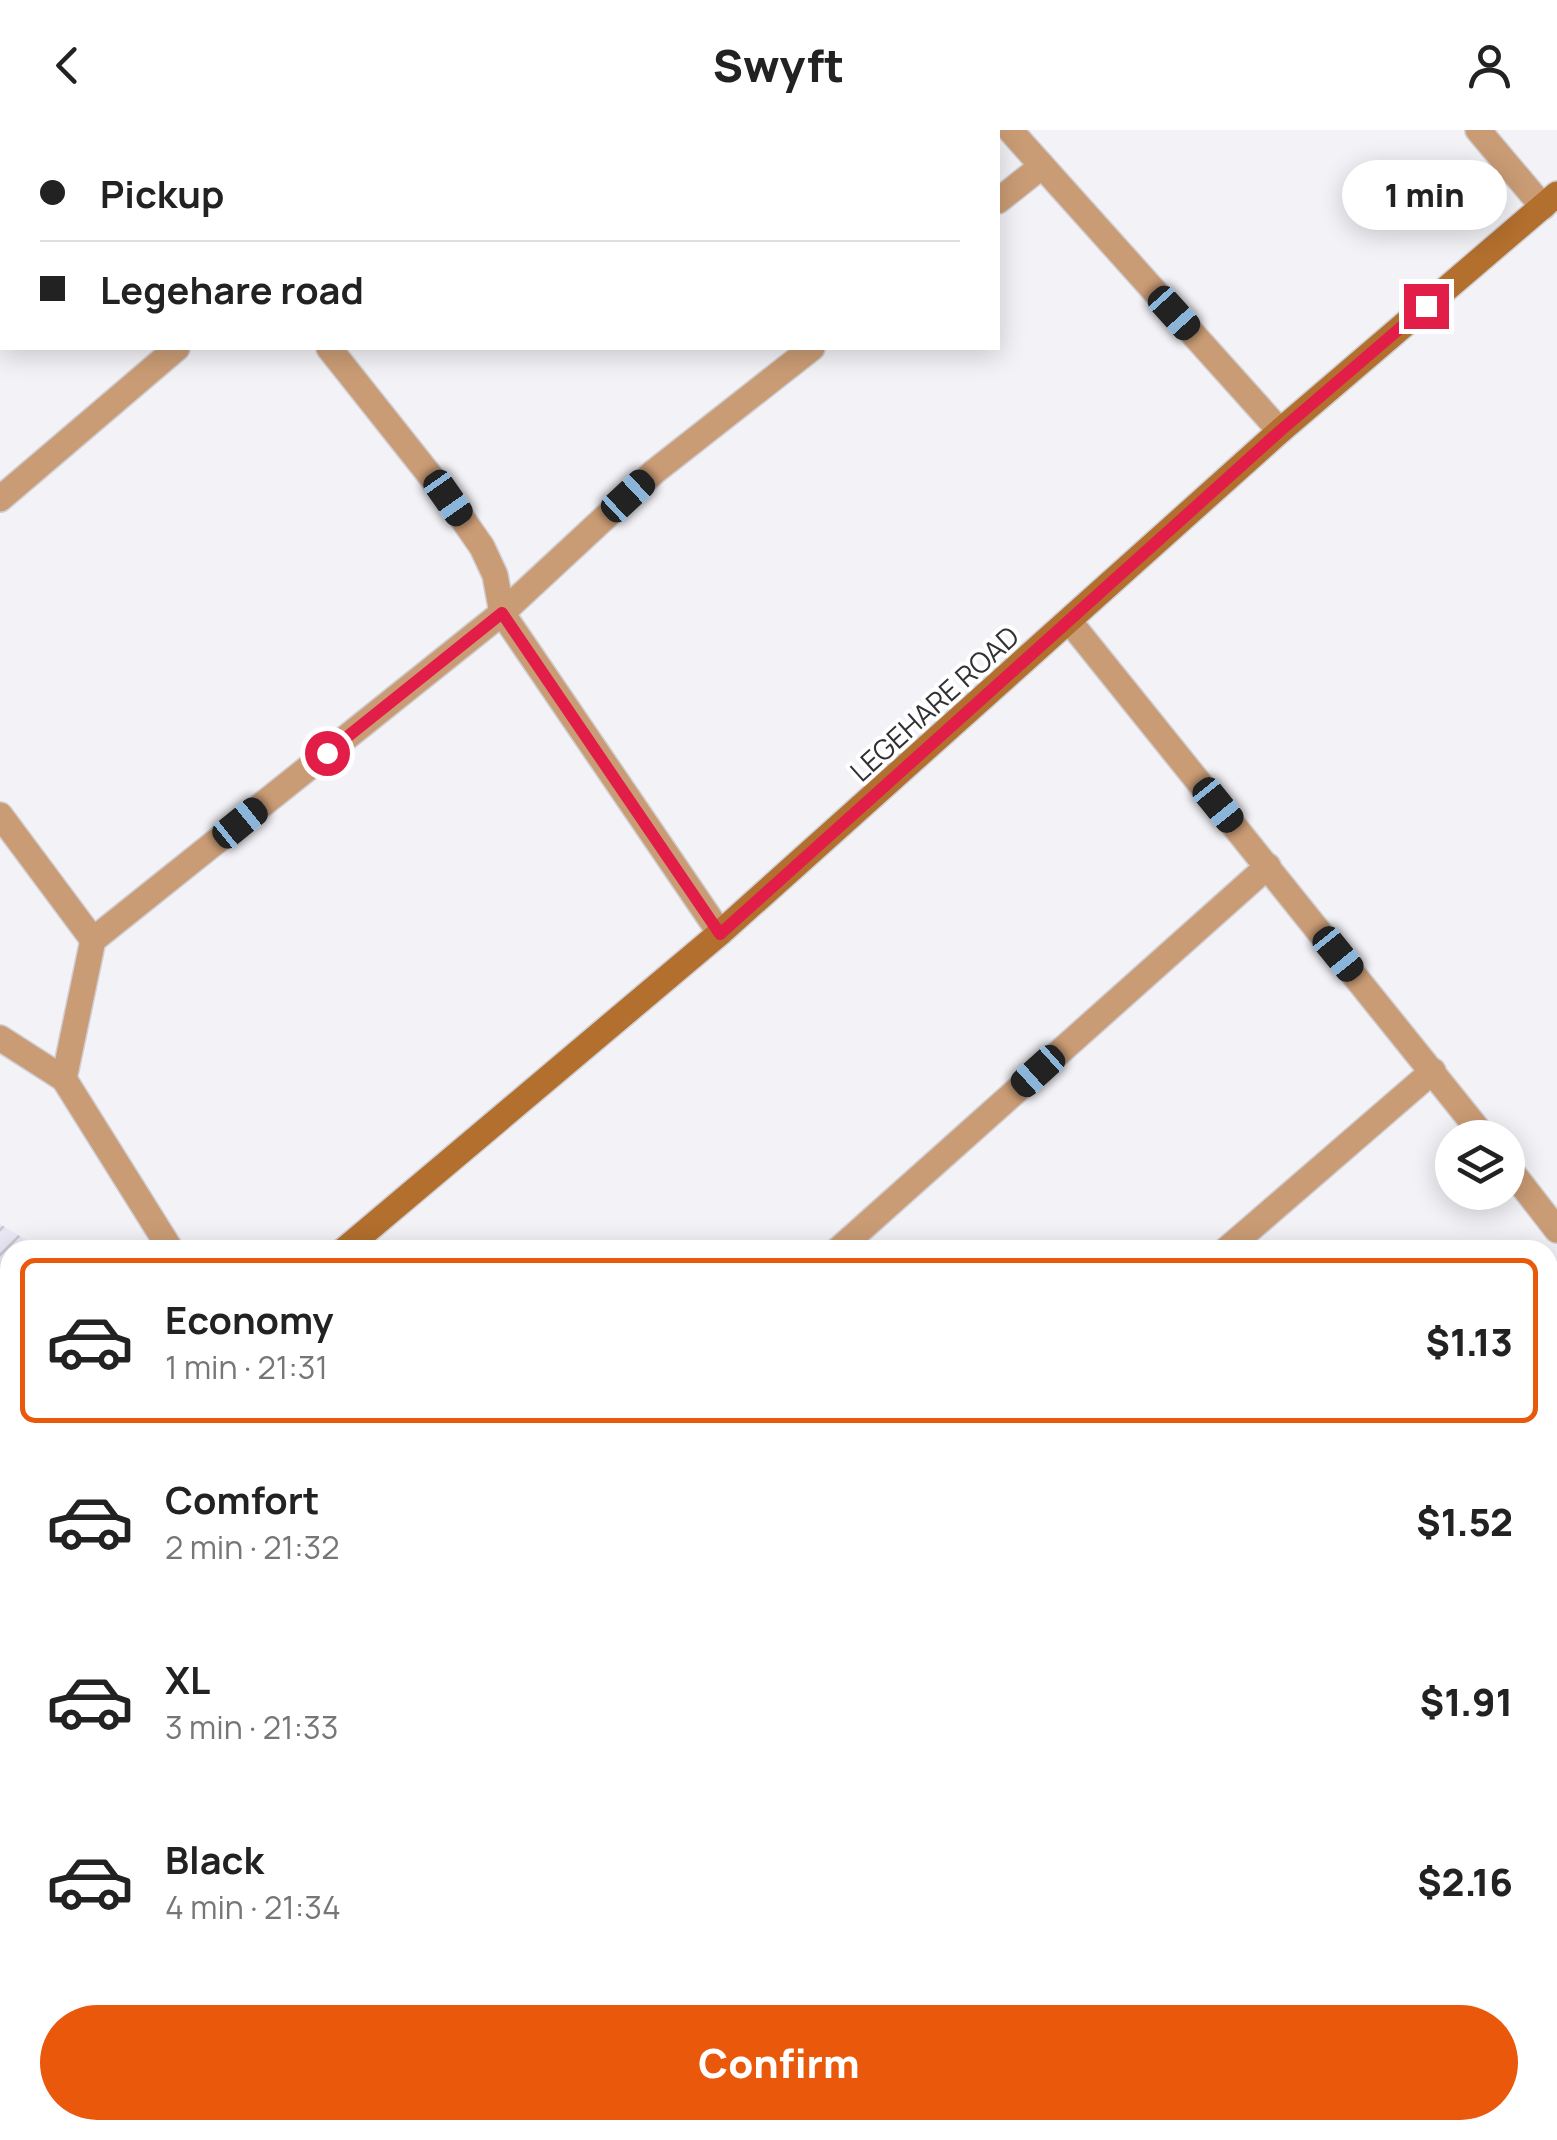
<!DOCTYPE html>
<meta charset="utf-8">
<style>
:root{--surface:#fff;--page:#f6f6f6;--text:#222;--muted:#767676;--line:#e0e0e0;--accent:#ea580c}
body{margin:0;font-family:Manrope,sans-serif;background:var(--page);color:var(--text);height:100vh;display:flex;flex-direction:column;font-size:38px;white-space:nowrap}
*{box-sizing:border-box;margin:0}
p{font-size:32px;color:var(--muted)}
.icon{flex:none;width:55px;height:55px;fill:none;stroke:currentColor;stroke-width:2;stroke-linecap:round;stroke-linejoin:round}
.map{position:relative;flex:1;overflow:hidden}
.details{position:absolute;left:0px;top:1110px;width:1558px;height:900px;display:flex;flex-direction:column;background:var(--surface);border-radius:30px 30px 0 0;box-shadow:0 5px 25px #0003}
.details>*{flex:none}
.guide{position:absolute;left:0px;top:0px;width:1000px;height:220px;box-shadow:0 5px 25px #0003;display:grid;align-content:center;height:220px;padding:0 40px;background:var(--surface)}
.buttons{position:absolute;left:1435px;top:990px;display:grid;gap:20px}
.buttons a{display:grid;place-items:center;width:90px;height:90px;border-radius:50%;background:var(--surface);box-shadow:0 5px 25px #0003;font-size:50px}
.end{position:absolute;width:45px;height:45px;margin:-22px;border:12px solid #e11d48;background:#fff;box-shadow:0 0 0 5px #fff}
.from{border-radius:50%}
.bubble{position:absolute;height:70px;border-radius:35px;background:var(--surface);box-shadow:0 5px 25px #0003;font-size:32px;font-weight:800;line-height:70px;text-align:center}
.car{position:absolute;width:30px;height:60px;margin:-30px -15px;border-radius:12px;box-shadow:0 0 8px 2px #0007;background:linear-gradient(#222 24%,#8ab4d8 0 40%,#222 0 76%,#8ab4d8 0 86%,#222 0)}
.guide b{display:flex;align-items:center;gap:35px;height:95px;font-size:38px}
.guide b+b{border-top:2px solid var(--line)}
.guide i{width:25px;height:25px;background:var(--text)}
ul{padding:18px 0 0;list-style:none}
li{display:flex;align-items:center;gap:30px;height:165px;margin:0 20px 15px;padding:0 20px;border:5px solid transparent;border-radius:15px}
li div{flex:1}
li b{display:block;font-size:38px}
li em{font-style:normal;font-weight:800}
li.on{border-color:var(--accent)}
li>.icon{width:90px;height:90px;stroke-width:1.5}
.button{display:flex;gap:20px;margin-top:auto;padding:20px 40px}
.button a{flex:1;height:115px;border-radius:60px;background:var(--accent);color:#fff;font-size:40px;font-weight:800;line-height:115px;text-align:center}
header{display:flex;justify-content:space-between;align-items:center;height:130px;padding:0 40px;background:var(--surface);font-size:45px;font-weight:800}
.map>svg:first-child{display:block}
.industrial{fill:url(#industrial-furrows)}
.lines{fill:none;stroke-linecap:round;stroke-linejoin:round}
.street-casing{stroke:#d0cfd4;stroke-width:28}
.secondary-casing{stroke:#d0cfd4;stroke-width:28}
.street{stroke:#ca9c75;stroke-width:25}
.secondary{stroke:#b26f2e;stroke-width:25}
.route{stroke:#e11d48;stroke-width:12}
.labels{text-anchor:middle;dominant-baseline:central;stroke-width:8;stroke-linejoin:round;paint-order:stroke}
.street-label{font-size:28px;fill:#313133;stroke:#fff}
</style>
<header><svg class="icon" aria-label="back" viewBox="0 0 24 24"><path d="M15 5l-7 7 7 7"/></svg>Swyft<svg class="icon" aria-label="person" viewBox="0 0 24 24"><circle cx="12" cy="8" r="4"/><path d="M4 21q1-7 8-7t8 7"/></svg></header>
<div class="map">
<svg width="1557" height="2010" viewBox="0 0 1557 2010">
<defs>
<pattern id="industrial-furrows" width="10" height="10" patternUnits="userSpaceOnUse" patternTransform="scale(2.5)"><rect width="10" height="10" fill="#e8e7f3"/><path d="M-1 1l2-2M0 10L10 0M9 11l2-2" fill="none" stroke="#c7c7d1"/></pattern>
</defs>
<rect width="100%" height="100%" fill="#f3f2f7"/>
<!-- industrial -->
<polygon class="industrial" points="0,1094 43,1120 10,1120 10,1465 0,1476"/>
<g class="lines">
<!-- street casing -->
<g class="street-casing">
<g id="street">
<polyline points="61,0 63,2"/>
<polyline points="1010,0 1280,301"/>
<polyline points="1478,0 1543,77"/>
<polyline points="452,2 455,0"/>
<polyline points="998,71 1042,36"/>
<polyline points="329,218 448,368 482,417 495,445 502,483 720,803"/>
<polyline points="0,369 177,218"/>
<polyline points="1070,492 1485,1008"/>
<polyline points="0,685 93,810"/>
<polyline points="0,908 64,949 171,1120"/>
<polyline points="64,949 93,810 502,483 654,342 812,218"/>
<polyline points="1508,1037 1557,1100"/>
<polyline points="838,1120 1268,736"/>
<polyline points="1226,1120 1433,941"/>
<polyline points="1548,1202 1557,1194"/>
<polyline points="1548,1535 1557,1527"/>
<polyline points="1548,1881 1557,1874"/>
<polyline points="0,1943 10,1935"/>
<polyline points="131,2000 139,2010"/>
<polyline points="438,2000 447,2010"/>
<polyline points="729,2000 738,2010"/>
<polyline points="997,2010 1008,2000"/>
<polyline points="1381,2010 1394,2000"/>
</g>
</g>
<!-- secondary casing -->
<g class="secondary-casing">
<g id="secondary">
<polyline points="344,1120 720,803 1280,301 1557,64"/>
<polyline points="0,1457 10,1446"/>
</g>
</g>
<!-- street -->
<use href="#street" class="street"/>
<!-- secondary -->
<use href="#secondary" class="secondary"/>
</g>
<g class="lines">
<!-- route -->
<polyline class="route" points="327,623 502,483 720,804 1280,301 1426,176"/>
</g>
<g class="labels">
<!-- street labels -->
<g class="street-label">
<text transform="translate(934 573) rotate(-42)">LEGEHARE ROAD</text>
</g>
</g>
</svg>
<div class="buttons">
<a><svg class="icon" aria-label="layers" viewBox="0 0 24 24"><path d="M12 4l9 5-9 5-9-5zM3 14l9 5 9-5"/></svg></a>
</div>
<i class="end from" style="left:327px;top:623px"></i>
<i class="end" style="left:1426px;top:176px"></i>
<div class="bubble" style="left:1342px;top:30px;width:165px">1 min</div>
<i class="car" style="left:1174px;top:183px;rotate:138deg"></i>
<i class="car" style="left:628px;top:366px;rotate:47deg"></i>
<i class="car" style="left:448px;top:368px;rotate:145deg"></i>
<i class="car" style="left:1218px;top:675px;rotate:141deg"></i>
<i class="car" style="left:240px;top:693px;rotate:51deg"></i>
<i class="car" style="left:1338px;top:824px;rotate:141deg"></i>
<i class="car" style="left:1038px;top:941px;rotate:228deg"></i>
<div class="guide">
<b><i class="from"></i>Pickup</b>
<b><i></i>Legehare road</b>
</div>
<section class="details">
<ul>
<li class="on"><svg class="icon" aria-label="car" viewBox="0 0 24 24"><path d="M5 17H2v-5l4-1 3-4h7l3 4 3 1v5h-3M9 17h6M6 11h13"/><circle cx="7" cy="17" r="2"/><circle cx="17" cy="17" r="2"/></svg><div><b>Economy</b><p>1 min · 21:31</p></div><em>$1.13</em></li>
<li><svg class="icon" aria-label="car" viewBox="0 0 24 24"><path d="M5 17H2v-5l4-1 3-4h7l3 4 3 1v5h-3M9 17h6M6 11h13"/><circle cx="7" cy="17" r="2"/><circle cx="17" cy="17" r="2"/></svg><div><b>Comfort</b><p>2 min · 21:32</p></div><em>$1.52</em></li>
<li><svg class="icon" aria-label="car" viewBox="0 0 24 24"><path d="M5 17H2v-5l4-1 3-4h7l3 4 3 1v5h-3M9 17h6M6 11h13"/><circle cx="7" cy="17" r="2"/><circle cx="17" cy="17" r="2"/></svg><div><b>XL</b><p>3 min · 21:33</p></div><em>$1.91</em></li>
<li><svg class="icon" aria-label="car" viewBox="0 0 24 24"><path d="M5 17H2v-5l4-1 3-4h7l3 4 3 1v5h-3M9 17h6M6 11h13"/><circle cx="7" cy="17" r="2"/><circle cx="17" cy="17" r="2"/></svg><div><b>Black</b><p>4 min · 21:34</p></div><em>$2.16</em></li>
</ul>
<div class="button"><a>Confirm</a></div>
</section>
</div>
